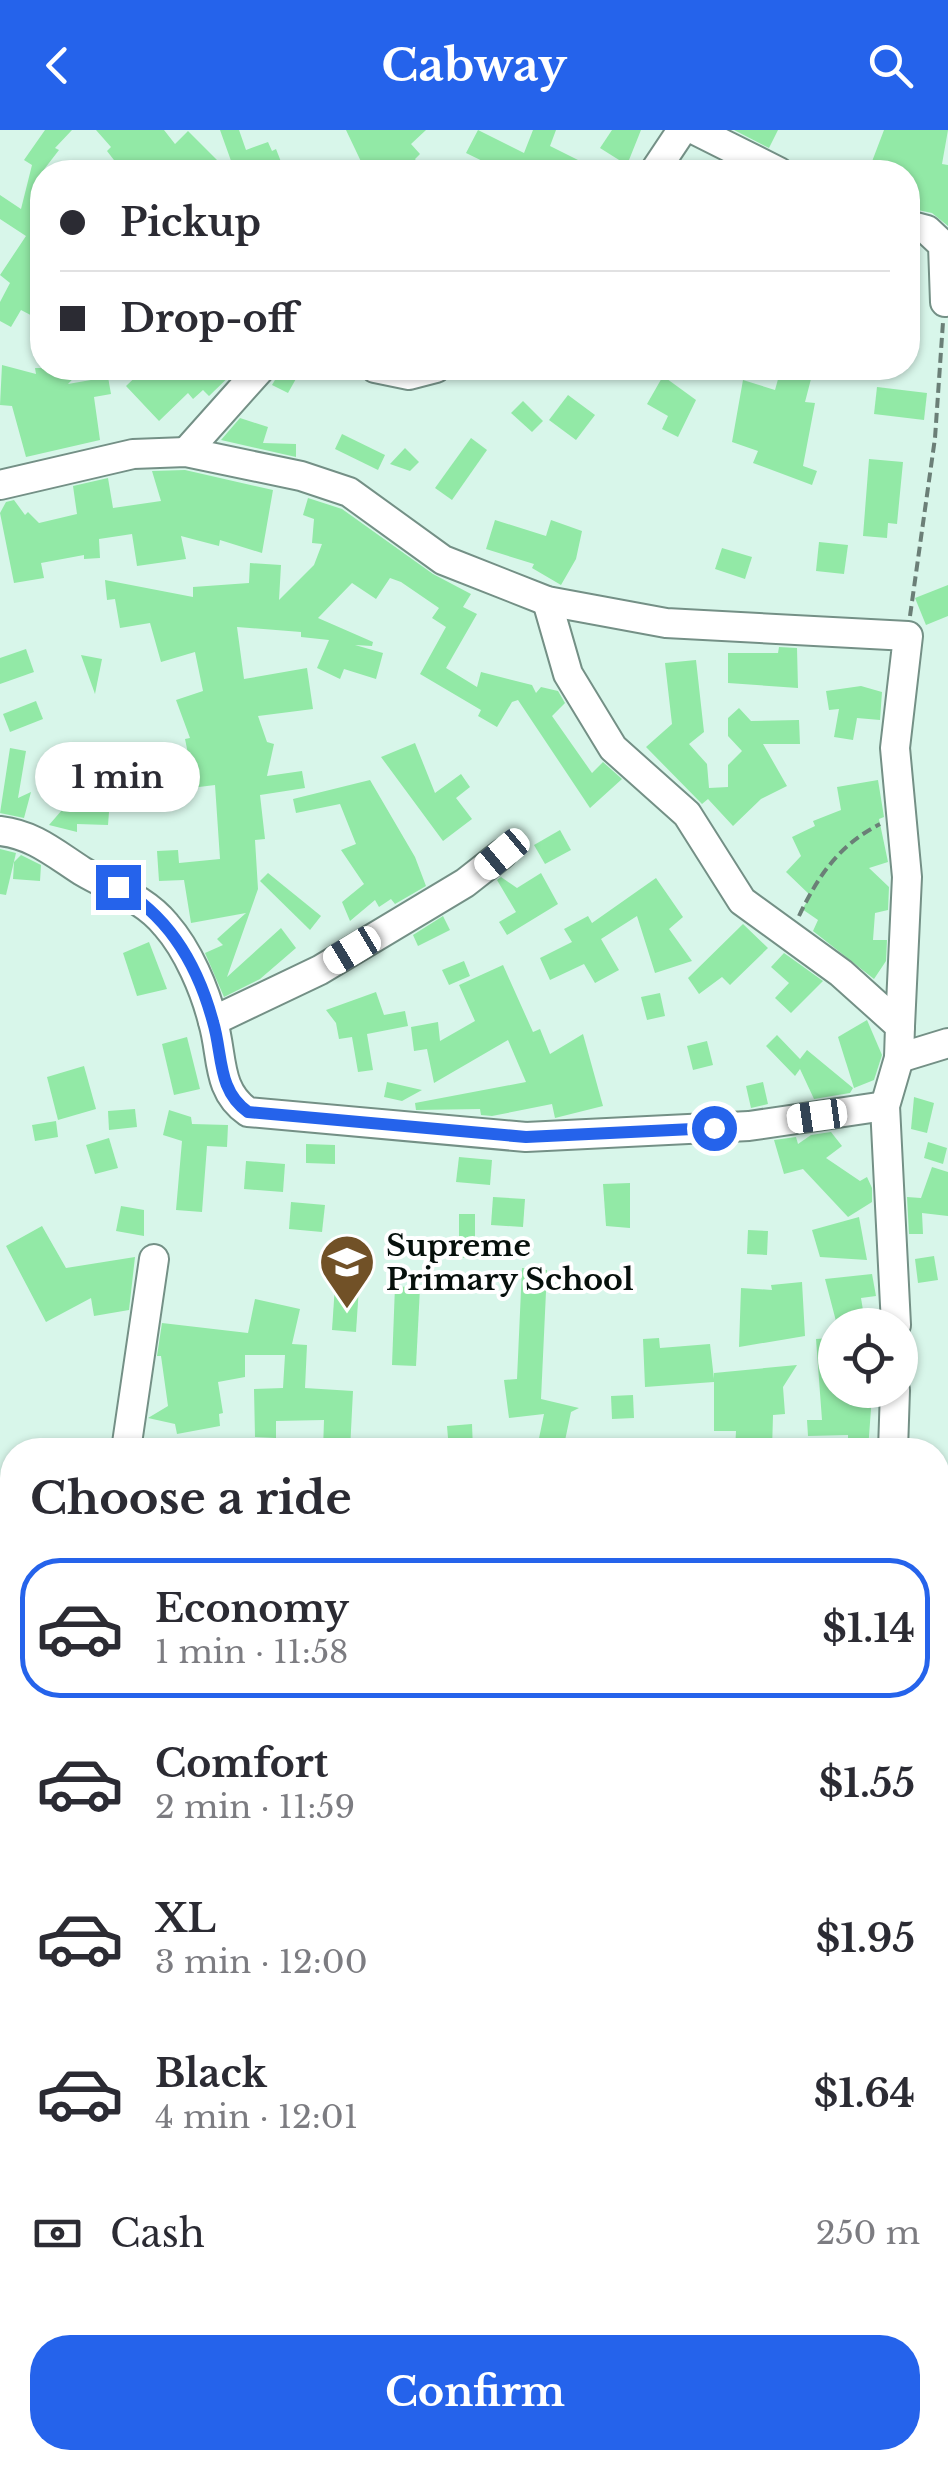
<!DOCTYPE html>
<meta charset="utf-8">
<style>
:root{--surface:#fff;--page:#f2f2f3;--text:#2b2b33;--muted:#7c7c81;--line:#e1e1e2;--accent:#2563eb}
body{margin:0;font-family:"Libre Baskerville",serif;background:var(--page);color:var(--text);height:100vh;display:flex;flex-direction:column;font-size:38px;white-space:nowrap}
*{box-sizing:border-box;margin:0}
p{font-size:32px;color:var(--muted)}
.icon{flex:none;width:55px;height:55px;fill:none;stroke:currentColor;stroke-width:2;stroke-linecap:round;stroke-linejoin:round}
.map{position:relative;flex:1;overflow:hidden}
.details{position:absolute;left:0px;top:1308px;width:950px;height:1032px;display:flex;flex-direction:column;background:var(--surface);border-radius:40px 40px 0 0;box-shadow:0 2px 8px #0004}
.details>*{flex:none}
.hud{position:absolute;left:30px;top:30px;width:890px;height:220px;border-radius:40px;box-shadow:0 2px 8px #0004;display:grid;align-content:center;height:220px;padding:0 30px;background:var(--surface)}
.controls{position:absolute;left:818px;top:1178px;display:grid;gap:20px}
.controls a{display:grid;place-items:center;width:100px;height:100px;border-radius:50%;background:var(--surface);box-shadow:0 2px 8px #0004;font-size:50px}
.end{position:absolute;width:45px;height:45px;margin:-22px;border:12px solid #2563eb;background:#fff;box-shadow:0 0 0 5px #fff}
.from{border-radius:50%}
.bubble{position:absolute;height:70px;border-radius:35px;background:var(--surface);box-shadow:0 2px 8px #0004;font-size:32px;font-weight:700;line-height:70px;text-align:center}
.car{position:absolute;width:30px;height:60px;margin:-30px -15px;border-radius:12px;box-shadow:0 0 8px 2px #0007;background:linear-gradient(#fff 24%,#345 0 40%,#fff 0 76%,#345 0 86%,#fff 0)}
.hud b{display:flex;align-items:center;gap:35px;height:95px;font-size:38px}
.hud b+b{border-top:2px solid var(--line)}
.hud i{width:25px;height:25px;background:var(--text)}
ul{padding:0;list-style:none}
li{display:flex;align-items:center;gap:30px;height:140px;margin:0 20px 15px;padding:0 10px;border:5px solid transparent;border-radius:40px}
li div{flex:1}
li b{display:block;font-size:38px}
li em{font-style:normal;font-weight:700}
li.active{border-color:var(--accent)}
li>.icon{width:90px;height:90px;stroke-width:1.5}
h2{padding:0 30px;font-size:45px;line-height:120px}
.pay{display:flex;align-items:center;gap:25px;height:110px;padding:0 30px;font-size:38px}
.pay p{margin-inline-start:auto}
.primary-button{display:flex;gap:20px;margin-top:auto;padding:20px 30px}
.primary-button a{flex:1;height:115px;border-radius:40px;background:var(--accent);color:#fff;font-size:40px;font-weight:700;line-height:115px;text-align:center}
header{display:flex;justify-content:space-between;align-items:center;height:130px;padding:0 30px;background:var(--accent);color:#fff;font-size:45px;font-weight:700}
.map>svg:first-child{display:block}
.building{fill:#92e9a6}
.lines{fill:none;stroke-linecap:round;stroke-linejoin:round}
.minor-casing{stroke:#749086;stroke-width:32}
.path{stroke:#6b7f77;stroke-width:4;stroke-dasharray:10 5;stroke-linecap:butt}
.minor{stroke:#fff;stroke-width:28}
.route{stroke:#2563eb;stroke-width:12}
.labels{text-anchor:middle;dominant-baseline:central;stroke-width:8;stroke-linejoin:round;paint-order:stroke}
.poi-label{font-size:30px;font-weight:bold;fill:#06100c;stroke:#fff;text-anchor:start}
</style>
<header><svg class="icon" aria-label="back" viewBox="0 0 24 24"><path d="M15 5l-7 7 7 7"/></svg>Cabway<svg class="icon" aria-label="search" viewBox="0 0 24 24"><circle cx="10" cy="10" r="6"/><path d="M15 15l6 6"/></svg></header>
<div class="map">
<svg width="948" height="2339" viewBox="0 0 948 2339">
<rect width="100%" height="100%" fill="#d8f6ea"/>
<!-- building -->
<g class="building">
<polygon points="45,0 72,0 55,18 59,20 42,42 42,191 21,180 11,197 0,191 0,172 10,153 0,145 26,106 0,89 0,65 21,79 32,35 24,30"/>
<polygon points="96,0 164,0 175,14 188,1 229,42 105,42 117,34 107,21 111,17"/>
<polygon points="220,0 239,0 246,20 268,12 272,21 276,19 285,42 235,42"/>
<polygon points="346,0 426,0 411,14 420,24 415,29 424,42 366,42"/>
<polygon points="478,0 524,23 533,0 556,0 550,16 602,42 505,42 466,23"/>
<polygon points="612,0 641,0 627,35 600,18"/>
<polygon points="734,0 778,0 769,18"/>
<polygon points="884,0 948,0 942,34 948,35 948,96 932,83 908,78 908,42 868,42"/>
<polygon points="2,235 36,244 35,238 83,238 68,254 108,247 111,264 94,267 100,310 26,327 12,276 0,275"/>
<polygon points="145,238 177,238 185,246 194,238 238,238 209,266 203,260 193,269 188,263 159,291 126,256"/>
<polygon points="282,238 302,238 288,263 272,255"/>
<polygon points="780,242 811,249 805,272 815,273 803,336 817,341 812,355 753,333 758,321 732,312 743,250 775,260"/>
<polygon points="663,246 696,270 678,307 662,299 668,286 647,274"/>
<polygon points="877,257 927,263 924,290 874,284"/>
<polygon points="568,265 595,285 576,310 549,290"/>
<polygon points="523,271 543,291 532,302 511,283"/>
<polygon points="240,288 268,297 263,313 296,314 296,327 221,310"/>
<polygon points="342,304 385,325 378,340 335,319"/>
<polygon points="471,308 487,320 452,370 435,358"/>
<polygon points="405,318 419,332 410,341 390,334"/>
<polygon points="869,329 903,332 897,394 888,393 887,408 863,406"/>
<polygon points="185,340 273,360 262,423 220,410 219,416 181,406 186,429 137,436 132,404 99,409 100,428 84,429 84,425 41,433 44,448 14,453 0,383 6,372 14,370 25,385 28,382 39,393 77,384 73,356 108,348 113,378 161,371 152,341"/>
<polygon points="308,368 342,379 433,444 471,464 463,477 477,484 446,538 477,557 481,542 532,555 536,563 541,557 558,561 565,573 552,586 592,643 603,632 622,649 590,678 518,570 512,572 497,597 478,586 481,580 420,544 446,497 432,488 439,478 401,452 390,448 376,469 352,453 318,488 373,512 372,516 355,515 383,523 376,549 344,539 340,549 317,538 329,510 301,507 301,502 237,497 244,549 307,538 313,579 258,586 267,612 274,614 267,646 302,641 305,658 260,665 265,709 255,710 258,759 227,847 281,798 296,818 260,849 224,867 205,823 223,815 217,809 246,783 191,793 184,750 159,751 157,721 178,720 179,733 220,729 215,655 167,661 167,643 192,643 185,609 190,608 176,570 203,561 195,522 161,532 150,493 120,498 115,469 107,470 105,450 193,467 193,457 249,453 250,433 281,435 279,470 314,435 322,414 312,413 314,389 303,385"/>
<polygon points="495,390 546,406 551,390 582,401 576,429 561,455 532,438 534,434 486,419"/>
<polygon points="819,412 848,415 844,444 816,441"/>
<polygon points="722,418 752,427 745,449 715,439"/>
<polygon points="948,455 948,486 926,495 915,468"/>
<polygon points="779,517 797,518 798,558 728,553 728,523 778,523"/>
<polygon points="26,519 34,542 0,554 0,528"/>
<polygon points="81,525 102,529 95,564"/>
<polygon points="696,530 704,602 689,614 707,634 709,658 728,657 728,635 742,621 728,606 728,588 739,578 751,591 799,590 800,614 763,614 787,656 761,669 733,696 708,669 702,674 646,617 672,594 665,533"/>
<polygon points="861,556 882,562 880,590 857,588 853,610 834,607 839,579 829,580 826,561"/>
<polygon points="36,571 43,589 10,602 3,584"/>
<polygon points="415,613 435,663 461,644 470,657 456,668 472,689 443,711 381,627"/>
<polygon points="10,618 26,621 18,668 31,662 24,688 0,683"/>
<polygon points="120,619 127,636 113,642 125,677 109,682 108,695 77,694 77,702 49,695 62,680 47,653"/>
<polygon points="370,650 415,727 426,756 395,774 391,769 379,777 375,770 350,791 342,772 364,754 341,720 356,714 340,674 296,683 293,669"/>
<polygon points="878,650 884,687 879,689 888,732 869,738 889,757 888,780 875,783 873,810 887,810 886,831 874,849 813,801 818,790 802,779 811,766 786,742 801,726 792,707 815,696 813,691 841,680 837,657"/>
<polygon points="560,700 571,720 545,734 534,715"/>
<polygon points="0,719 16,723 6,765 0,764"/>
<polygon points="21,725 41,735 40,751 13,749 14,732"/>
<polygon points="268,743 321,786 310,800 260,751"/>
<polygon points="541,743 558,774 507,805 499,792 516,782 497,750 501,747 517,758"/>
<polygon points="656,748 683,787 669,799 692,831 655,843 637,786 601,809 619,840 595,853 584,834 550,850 540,828 572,812 564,799 588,786 592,793"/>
<polygon points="443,786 450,800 418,816 413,805"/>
<polygon points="743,794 768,818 730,855 722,847 699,864 688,848"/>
<polygon points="149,812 167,859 137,866 123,823"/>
<polygon points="784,823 823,851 791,883 775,868 789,853 771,837"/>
<polygon points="464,831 470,846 449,855 442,840"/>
<polygon points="503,835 533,902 540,899 550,924 583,904 603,976 555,988 552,974 492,986 481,985 480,979 416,980 415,973 526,952 508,910 434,953 427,919 414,921 411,897 438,892 440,911 475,891 459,855"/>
<polygon points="376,862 384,885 405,881 408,896 367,904 373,940 358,942 352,907 339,909 336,893 326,880"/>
<polygon points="660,863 665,886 647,890 641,867"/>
<polygon points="867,890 882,925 874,950 854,958 838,907"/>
<polygon points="777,905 800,929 807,920 853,958 850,963 814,969 800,939 795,946 766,916"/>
<polygon points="187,907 200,959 174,965 162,914"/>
<polygon points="707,911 713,935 693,940 687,916"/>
<polygon points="84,936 96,979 58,990 47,947"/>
<polygon points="387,952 422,960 402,971 384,967"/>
<polygon points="763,952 768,974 751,978 746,956"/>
<polygon points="914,967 934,973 927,1003 911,999"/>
<polygon points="135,979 137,997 109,1000 108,981"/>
<polygon points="169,980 191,987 192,994 228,995 227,1017 207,1016 202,1082 176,1080 182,1011 163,1005"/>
<polygon points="56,991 58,1007 35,1011 32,995"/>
<polygon points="831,1002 842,1016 826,1028 860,1051 867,1047 872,1058 872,1072 848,1087 803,1039 784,1044 774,1010 796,1007 798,1014 811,1005"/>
<polygon points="109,1008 118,1038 95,1044 86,1015"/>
<polygon points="928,1012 947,1018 943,1034 924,1028"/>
<polygon points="306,1014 335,1015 335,1034 306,1033"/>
<polygon points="459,1027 492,1030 490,1055 456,1052"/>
<polygon points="246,1031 285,1034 283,1062 244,1059"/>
<polygon points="932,1037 948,1042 948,1086 922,1083 923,1104 909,1104 907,1067 921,1068"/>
<polygon points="630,1053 630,1098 606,1096 603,1054"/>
<polygon points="493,1067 525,1069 523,1097 491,1095"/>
<polygon points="291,1072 325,1075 322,1102 289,1099"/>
<polygon points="121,1076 144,1080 144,1106 116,1101"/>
<polygon points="459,1084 475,1084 475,1116 486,1127 459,1128"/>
<polygon points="859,1087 867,1130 820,1127 812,1100"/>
<polygon points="42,1096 66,1138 135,1127 129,1180 94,1186 91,1168 46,1192 6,1116"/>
<polygon points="748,1100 768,1101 767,1125 747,1124"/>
<polygon points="337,1125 361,1127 356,1202 332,1200"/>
<polygon points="934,1126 938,1150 918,1153 915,1129"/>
<polygon points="522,1138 547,1140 541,1269 579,1278 571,1282 563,1320 537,1318 544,1284 509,1288 504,1250 517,1249"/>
<polygon points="872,1144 876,1166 861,1168 863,1180 850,1182 854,1195 837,1195 825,1149"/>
<polygon points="802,1152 805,1206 739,1217 741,1158 772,1160 771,1155"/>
<polygon points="395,1156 420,1158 416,1236 392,1235"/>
<polygon points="255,1169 300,1179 292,1214 307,1215 305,1258 353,1261 350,1320 323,1320 324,1290 276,1291 276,1308 255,1307 254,1259 283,1258 285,1225 245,1225 245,1247 218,1252 223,1283 219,1284 220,1296 177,1304 175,1294 148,1288 168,1276 161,1226 157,1226 162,1193 248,1203"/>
<polygon points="659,1208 660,1218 710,1214 714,1249 714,1243 797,1235 783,1257 785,1284 773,1285 772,1320 735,1320 736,1301 714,1301 714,1252 645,1257 643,1209"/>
<polygon points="831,1208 836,1264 872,1265 868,1320 848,1320 848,1305 808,1306 807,1290 822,1290 816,1209"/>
<polygon points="633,1265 634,1288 612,1289 611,1266"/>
<polygon points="472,1294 473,1320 449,1320 447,1296"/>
</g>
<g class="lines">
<!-- minor casing -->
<g class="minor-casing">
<g id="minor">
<polyline points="695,0 779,42"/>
<polyline points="654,42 682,0"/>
<polyline points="908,95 927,100 943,115 945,172"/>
<polyline points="375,238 409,245 436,238"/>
<polyline points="186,322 261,238"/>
<polyline points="0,355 133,324 186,322 301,346 349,362 443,430 547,471 666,493 908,506 895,618 907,747 900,896"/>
<polyline points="547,471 568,544 613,618 687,684 742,771 841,843 900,896 899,928 885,976 896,1195"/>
<path d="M0 701C34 705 54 723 82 741 112 759 143 767 166 795 188 820 205 860 213 892 223 925 216 960 248 982L526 1007 749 996 885 976"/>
<polyline points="213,891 320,840 465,753 502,724"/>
<polyline points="899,928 948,913"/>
<polyline points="126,1320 154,1129"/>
<polyline points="893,1320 895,1260"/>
<polyline points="0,1534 12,1528"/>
<polyline points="938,1592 948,1590"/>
<polyline points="0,2126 12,2143"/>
<polyline points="938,2144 948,2142"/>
<polyline points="148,2328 156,2339"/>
<polyline points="888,2339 889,2328"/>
</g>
</g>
<!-- path -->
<g class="path">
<polyline points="910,486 935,308 943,192"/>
<path d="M799 786C818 746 839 715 880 694"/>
</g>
<!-- minor -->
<use href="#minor" class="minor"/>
</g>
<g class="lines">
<!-- route -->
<path class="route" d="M118 757C169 786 198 836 213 892 223 925 217 960 248 982L526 1007 714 998"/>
</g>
<!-- icons -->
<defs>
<g id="school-pin" transform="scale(2.875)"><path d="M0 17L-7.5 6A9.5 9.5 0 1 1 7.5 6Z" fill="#715127" stroke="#fff"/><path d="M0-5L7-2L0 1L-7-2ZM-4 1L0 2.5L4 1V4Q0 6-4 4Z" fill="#fff"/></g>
</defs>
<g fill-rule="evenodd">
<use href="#school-pin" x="347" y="1132"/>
</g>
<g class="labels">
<!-- poi labels -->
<g class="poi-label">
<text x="386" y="1115">Supreme<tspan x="386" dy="34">Primary School</tspan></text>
</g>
</g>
</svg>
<div class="controls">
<a><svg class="icon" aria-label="locate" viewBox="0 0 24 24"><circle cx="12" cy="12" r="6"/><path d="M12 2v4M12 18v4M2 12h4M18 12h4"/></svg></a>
</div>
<i class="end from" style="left:714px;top:998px"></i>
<i class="end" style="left:118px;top:757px"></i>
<div class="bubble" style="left:35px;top:612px;width:165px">1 min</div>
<i class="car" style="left:502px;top:724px;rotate:230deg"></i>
<i class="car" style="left:352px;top:820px;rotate:239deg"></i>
<i class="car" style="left:817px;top:986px;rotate:262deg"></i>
<div class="hud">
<b><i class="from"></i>Pickup</b>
<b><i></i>Drop-off</b>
</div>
<section class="details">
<h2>Choose a ride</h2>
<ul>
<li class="active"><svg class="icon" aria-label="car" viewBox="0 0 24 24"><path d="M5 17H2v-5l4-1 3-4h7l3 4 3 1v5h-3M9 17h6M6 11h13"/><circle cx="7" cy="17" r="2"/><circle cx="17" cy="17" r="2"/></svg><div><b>Economy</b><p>1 min · 11:58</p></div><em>$1.14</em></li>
<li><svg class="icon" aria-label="car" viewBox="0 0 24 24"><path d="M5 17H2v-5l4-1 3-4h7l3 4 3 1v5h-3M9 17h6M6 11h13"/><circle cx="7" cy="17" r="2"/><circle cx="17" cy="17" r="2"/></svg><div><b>Comfort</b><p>2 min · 11:59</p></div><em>$1.55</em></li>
<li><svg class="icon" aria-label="car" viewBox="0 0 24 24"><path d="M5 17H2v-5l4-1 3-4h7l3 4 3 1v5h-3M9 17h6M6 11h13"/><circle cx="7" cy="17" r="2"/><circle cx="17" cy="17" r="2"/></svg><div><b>XL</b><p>3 min · 12:00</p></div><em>$1.95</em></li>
<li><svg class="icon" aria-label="car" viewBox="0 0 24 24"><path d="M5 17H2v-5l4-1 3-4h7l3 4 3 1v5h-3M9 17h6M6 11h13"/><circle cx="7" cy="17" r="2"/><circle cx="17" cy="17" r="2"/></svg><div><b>Black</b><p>4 min · 12:01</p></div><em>$1.64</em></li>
</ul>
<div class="pay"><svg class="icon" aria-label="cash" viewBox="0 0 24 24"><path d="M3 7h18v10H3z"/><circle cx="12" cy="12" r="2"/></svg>Cash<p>250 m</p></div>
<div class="primary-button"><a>Confirm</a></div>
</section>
</div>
